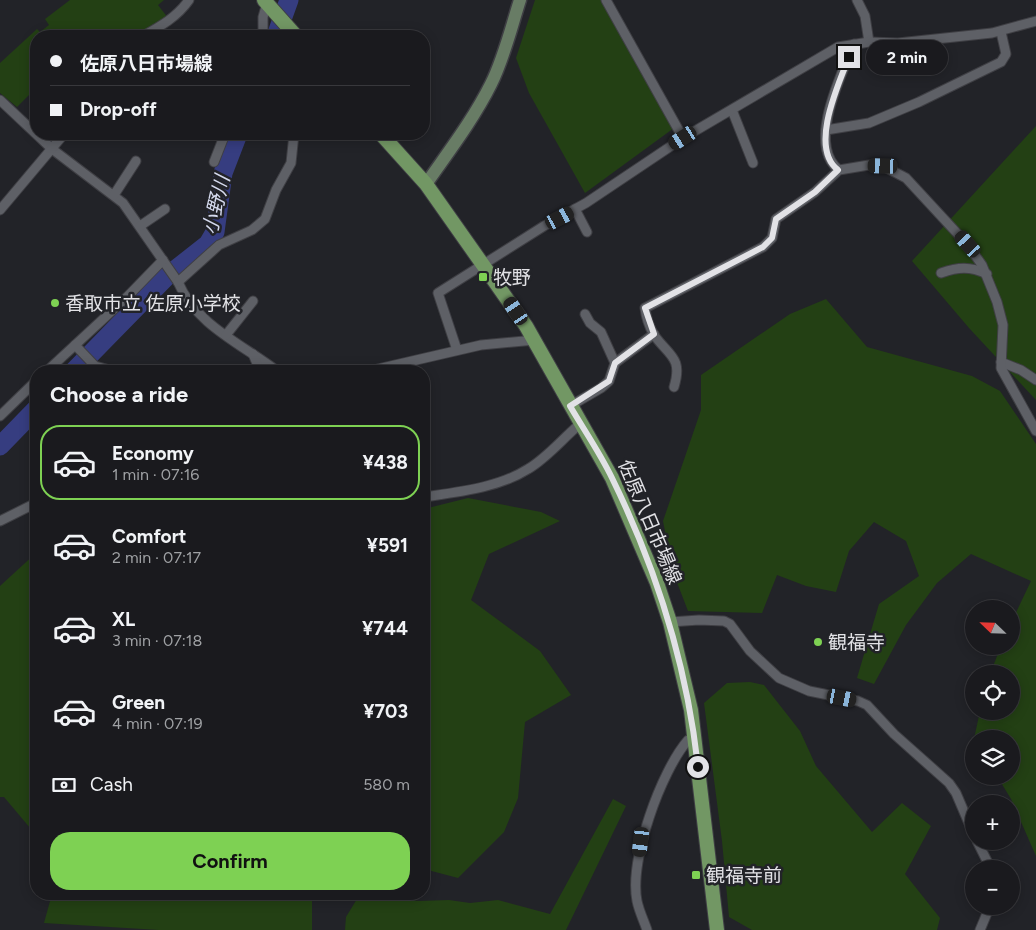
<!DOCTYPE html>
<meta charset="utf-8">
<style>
:root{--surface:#1a1a1e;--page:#232327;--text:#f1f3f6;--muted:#9fa1a4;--line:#38383c;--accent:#7ed153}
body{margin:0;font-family:Figtree,"Noto Sans JP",sans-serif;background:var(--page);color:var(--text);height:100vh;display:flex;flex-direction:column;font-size:19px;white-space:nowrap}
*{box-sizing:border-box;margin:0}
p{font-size:16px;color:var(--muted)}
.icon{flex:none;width:28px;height:28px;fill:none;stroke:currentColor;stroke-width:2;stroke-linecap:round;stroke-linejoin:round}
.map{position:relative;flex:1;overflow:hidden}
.sheet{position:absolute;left:30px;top:365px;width:400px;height:535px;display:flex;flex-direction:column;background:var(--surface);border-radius:20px;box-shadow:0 2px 12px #0003,0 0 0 1px var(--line)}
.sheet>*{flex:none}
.hud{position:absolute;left:30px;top:30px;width:400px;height:110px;border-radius:20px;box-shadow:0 2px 12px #0003,0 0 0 1px var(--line);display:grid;align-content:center;height:110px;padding:0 20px;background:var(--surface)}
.needle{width:32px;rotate:293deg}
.buttons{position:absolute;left:965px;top:600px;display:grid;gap:10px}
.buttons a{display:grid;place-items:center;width:55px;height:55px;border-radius:50%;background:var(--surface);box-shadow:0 2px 12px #0003,0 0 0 1px var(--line);font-size:25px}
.end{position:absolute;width:22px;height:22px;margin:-11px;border:6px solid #e2e2e6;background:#111;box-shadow:0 0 0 2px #111}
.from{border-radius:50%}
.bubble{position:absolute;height:35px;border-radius:18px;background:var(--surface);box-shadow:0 2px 12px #0003,0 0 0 1px var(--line);font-size:16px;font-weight:700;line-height:35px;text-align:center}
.car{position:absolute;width:15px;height:30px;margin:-15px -8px;border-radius:6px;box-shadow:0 0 4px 1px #0007;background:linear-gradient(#222 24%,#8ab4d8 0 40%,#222 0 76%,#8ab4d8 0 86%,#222 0)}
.hud b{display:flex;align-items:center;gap:18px;height:48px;font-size:19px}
.hud b+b{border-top:1px solid var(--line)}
.hud i{width:12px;height:12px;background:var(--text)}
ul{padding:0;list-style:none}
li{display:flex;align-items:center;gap:15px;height:75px;margin:0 10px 8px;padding:0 10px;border:2px solid transparent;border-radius:20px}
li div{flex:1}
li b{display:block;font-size:19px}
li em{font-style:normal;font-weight:700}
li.active{border-color:var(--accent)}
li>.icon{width:45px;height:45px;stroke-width:1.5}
h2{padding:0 20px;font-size:22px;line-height:60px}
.pay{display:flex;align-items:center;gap:12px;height:55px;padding:0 20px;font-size:19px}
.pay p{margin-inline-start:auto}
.action{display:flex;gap:10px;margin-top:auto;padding:10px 20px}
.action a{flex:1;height:58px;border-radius:20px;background:var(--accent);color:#111;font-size:20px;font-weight:700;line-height:58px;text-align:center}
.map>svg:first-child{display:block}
.green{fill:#234014}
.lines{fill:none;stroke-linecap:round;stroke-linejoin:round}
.river{stroke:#363d80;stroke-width:19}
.street-casing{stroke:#3f3f44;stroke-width:11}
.secondary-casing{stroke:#3f3f44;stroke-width:15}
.primary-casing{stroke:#3f3f44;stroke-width:16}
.street{stroke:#5e6066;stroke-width:9}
.secondary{stroke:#687c65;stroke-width:12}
.primary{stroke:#729764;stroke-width:14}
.route{stroke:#e2e2e6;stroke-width:6}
.poi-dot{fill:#7ed153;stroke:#222328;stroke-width:2}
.labels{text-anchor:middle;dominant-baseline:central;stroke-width:5;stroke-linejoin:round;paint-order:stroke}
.poi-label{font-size:19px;fill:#e2e2e6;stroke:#222328;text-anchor:start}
.street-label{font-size:19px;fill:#e2e2e6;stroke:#222328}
.water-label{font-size:20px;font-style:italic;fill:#d4d9ed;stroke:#222328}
</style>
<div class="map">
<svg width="1036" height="930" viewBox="0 0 1036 930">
<rect width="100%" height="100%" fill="#222328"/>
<!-- green -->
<g class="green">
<polygon points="70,0 164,0 158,5 168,18 133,36 36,36 36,88 17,107 0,93 0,63 37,29 40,32 49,25 45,19"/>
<polygon points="535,0 603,0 674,128 585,193 529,93 516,58"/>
<polygon points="1036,126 1036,400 969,328 912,261"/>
<polygon points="826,299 867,347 972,376 1000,391 1036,444 1036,856 1011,799 997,776 1011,776 1011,739 974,739 980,711 1011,711 1011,674 990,674 1001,646 1011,646 1011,623 1031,581 971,554 937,583 906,625 874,684 857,678 879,604 919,576 906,541 874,522 849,551 836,592 806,586 777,575 762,613 688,611 673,572 663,521 701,410 701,375 790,314"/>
<polygon points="468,498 541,512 560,521 489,554 471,600 540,651 571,695 525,722 518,798 504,832 458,878 424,869 424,509"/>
<polygon points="36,553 36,835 4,797 0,797 0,586"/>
<polygon points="750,682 764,685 800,731 816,766 872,832 902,803 931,826 905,874 940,918 937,930 752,930 729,917 722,841 704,703 727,683"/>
<polygon points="613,799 626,806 566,930 345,930 346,917 360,894 418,901 449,900 470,903 498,900 550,914"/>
<polygon points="52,894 312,894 312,930 159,930 44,923"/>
</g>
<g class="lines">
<!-- river -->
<g class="river">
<polyline points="276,36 289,0"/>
<polyline points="74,371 166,277 208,244 215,232 223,173 238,134"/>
<polyline points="0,446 36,409"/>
</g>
<!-- street casing -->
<g class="street-casing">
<g id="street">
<polyline points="606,0 683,138"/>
<polyline points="857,0 865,16 869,42"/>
<path d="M143 36C161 26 177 17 189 0"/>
<polyline points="263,36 263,17 267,3"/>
<path d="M0 100 52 149 123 203 178 282C196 325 242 344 277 371"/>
<polyline points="732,110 753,163"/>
<polyline points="826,130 869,123 919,102 1001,62 1006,54 1001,32"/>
<polyline points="214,162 225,134"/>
<path d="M839 170C806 145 842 73 854 44"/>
<polyline points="114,195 136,161"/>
<polyline points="575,209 587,232"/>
<polyline points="0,210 64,134"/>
<polyline points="140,226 165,209"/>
<path d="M941 273C958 267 970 266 987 274"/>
<polyline points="178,282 219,245 252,230 265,219 276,190 291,163 294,134"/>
<polyline points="585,314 590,323 601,332 615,363"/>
<polyline points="226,335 253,301"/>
<polyline points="75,345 95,366 113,371"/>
<polyline points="457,350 438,293 544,226 586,203 683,138 838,47 869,42 898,43 992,33 1036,21"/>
<polyline points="253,354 260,371"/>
<polyline points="1001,362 1021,370 1036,380"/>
<polyline points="47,371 128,296 163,260"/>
<polyline points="369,371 481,345 535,340"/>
<path d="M674 387C683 357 669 356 654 335 650 328 646 317 645 308L763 247 772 238 776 219 815 192 839 170 869 165 883 166 906 178 967 244 982 265 997 302 1003 325 1001 368 1036 431"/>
<polyline points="570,406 601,388 609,381 615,363 654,334"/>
<polyline points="0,416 36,381"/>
<path d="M424 497C458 492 498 488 528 469 547 458 563 438 580 424"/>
<polyline points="0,521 36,503"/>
<polyline points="670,622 699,620 724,621 730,624 750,651 779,678 809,691 858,701 867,705 894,734 949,783 956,793 974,835"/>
<polyline points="977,841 991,869"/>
<path d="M647 930C644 921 639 911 637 901 629 860 661 771 688 740H695"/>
<polyline points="980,930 990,906"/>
</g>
</g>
<!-- secondary casing -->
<g class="secondary-casing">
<path id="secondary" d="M426 184C449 151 473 120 491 84 504 58 511 28 520 0"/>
</g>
<!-- primary casing -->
<g class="primary-casing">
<g id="primary">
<polyline points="264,0 296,36"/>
<polyline points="381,134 426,184 526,326 612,478 657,583 670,622 691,710 717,930"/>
</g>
</g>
<!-- street -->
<use href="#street" class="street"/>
<!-- secondary -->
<use href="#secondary" class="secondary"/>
<!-- primary -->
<use href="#primary" class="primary"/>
</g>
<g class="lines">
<!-- route -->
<path class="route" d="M698 767C687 666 657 570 612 478 600 453 584 430 570 406L609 381 615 363 654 334 645 308 763 247 772 238 776 219 815 192 838 170C809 148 838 85 849 57"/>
</g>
<!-- markers -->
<g class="poi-dot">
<rect x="478" y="272" width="10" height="10" rx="2.5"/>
<circle cx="55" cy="303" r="5"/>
<circle cx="818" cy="642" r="5"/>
<rect x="691" y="870" width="10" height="10" rx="2.5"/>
</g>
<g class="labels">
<!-- poi labels -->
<g class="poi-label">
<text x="493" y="277">牧野</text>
<text x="65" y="303">香取市立 佐原小学校</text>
<text x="828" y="642">観福寺</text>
<text x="706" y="875">観福寺前</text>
</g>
<!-- street labels -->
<g class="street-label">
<text transform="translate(650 522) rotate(67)">佐原八日市場線</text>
</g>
<!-- water labels -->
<g class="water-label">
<text transform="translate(216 205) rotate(-77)">小野川</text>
</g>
</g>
</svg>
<div class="buttons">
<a><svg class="needle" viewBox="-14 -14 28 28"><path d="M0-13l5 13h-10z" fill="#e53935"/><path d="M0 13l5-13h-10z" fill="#9fa1a4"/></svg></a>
<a><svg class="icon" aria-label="locate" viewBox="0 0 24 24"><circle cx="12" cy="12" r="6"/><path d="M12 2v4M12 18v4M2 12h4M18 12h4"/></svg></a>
<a><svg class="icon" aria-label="layers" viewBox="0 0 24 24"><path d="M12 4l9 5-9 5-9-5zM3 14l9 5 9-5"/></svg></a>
<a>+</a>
<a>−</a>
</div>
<i class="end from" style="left:698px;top:767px"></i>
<i class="end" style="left:849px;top:57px"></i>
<div class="bubble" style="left:866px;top:40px;width:82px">2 min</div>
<i class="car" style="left:683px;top:138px;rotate:237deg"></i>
<i class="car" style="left:883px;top:166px;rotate:272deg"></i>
<i class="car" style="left:560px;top:218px;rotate:62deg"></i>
<i class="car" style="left:968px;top:244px;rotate:318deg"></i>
<i class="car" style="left:516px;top:311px;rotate:326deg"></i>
<i class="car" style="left:842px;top:698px;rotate:101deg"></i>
<i class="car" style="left:641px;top:842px;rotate:187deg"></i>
<div class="hud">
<b><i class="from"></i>佐原八日市場線</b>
<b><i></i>Drop-off</b>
</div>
<section class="sheet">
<h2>Choose a ride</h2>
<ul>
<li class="active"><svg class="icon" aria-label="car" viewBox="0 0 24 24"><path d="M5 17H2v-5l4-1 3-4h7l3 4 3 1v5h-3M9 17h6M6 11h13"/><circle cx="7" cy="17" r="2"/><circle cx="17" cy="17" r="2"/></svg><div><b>Economy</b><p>1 min · 07:16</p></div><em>¥438</em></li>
<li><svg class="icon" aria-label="car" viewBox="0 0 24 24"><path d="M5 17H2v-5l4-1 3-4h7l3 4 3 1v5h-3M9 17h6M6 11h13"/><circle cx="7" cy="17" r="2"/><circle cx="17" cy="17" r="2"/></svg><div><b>Comfort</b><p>2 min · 07:17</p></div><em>¥591</em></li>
<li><svg class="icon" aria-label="car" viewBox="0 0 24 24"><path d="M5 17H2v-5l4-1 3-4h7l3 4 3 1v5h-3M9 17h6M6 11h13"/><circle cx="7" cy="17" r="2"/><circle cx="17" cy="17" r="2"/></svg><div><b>XL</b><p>3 min · 07:18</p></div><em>¥744</em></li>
<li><svg class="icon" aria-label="car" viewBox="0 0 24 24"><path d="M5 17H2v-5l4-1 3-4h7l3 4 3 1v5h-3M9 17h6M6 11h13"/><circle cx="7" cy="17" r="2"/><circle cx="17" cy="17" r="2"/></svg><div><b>Green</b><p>4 min · 07:19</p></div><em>¥703</em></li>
</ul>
<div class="pay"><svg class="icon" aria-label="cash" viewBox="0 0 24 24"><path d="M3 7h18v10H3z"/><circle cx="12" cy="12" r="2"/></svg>Cash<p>580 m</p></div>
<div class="action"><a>Confirm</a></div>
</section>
</div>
